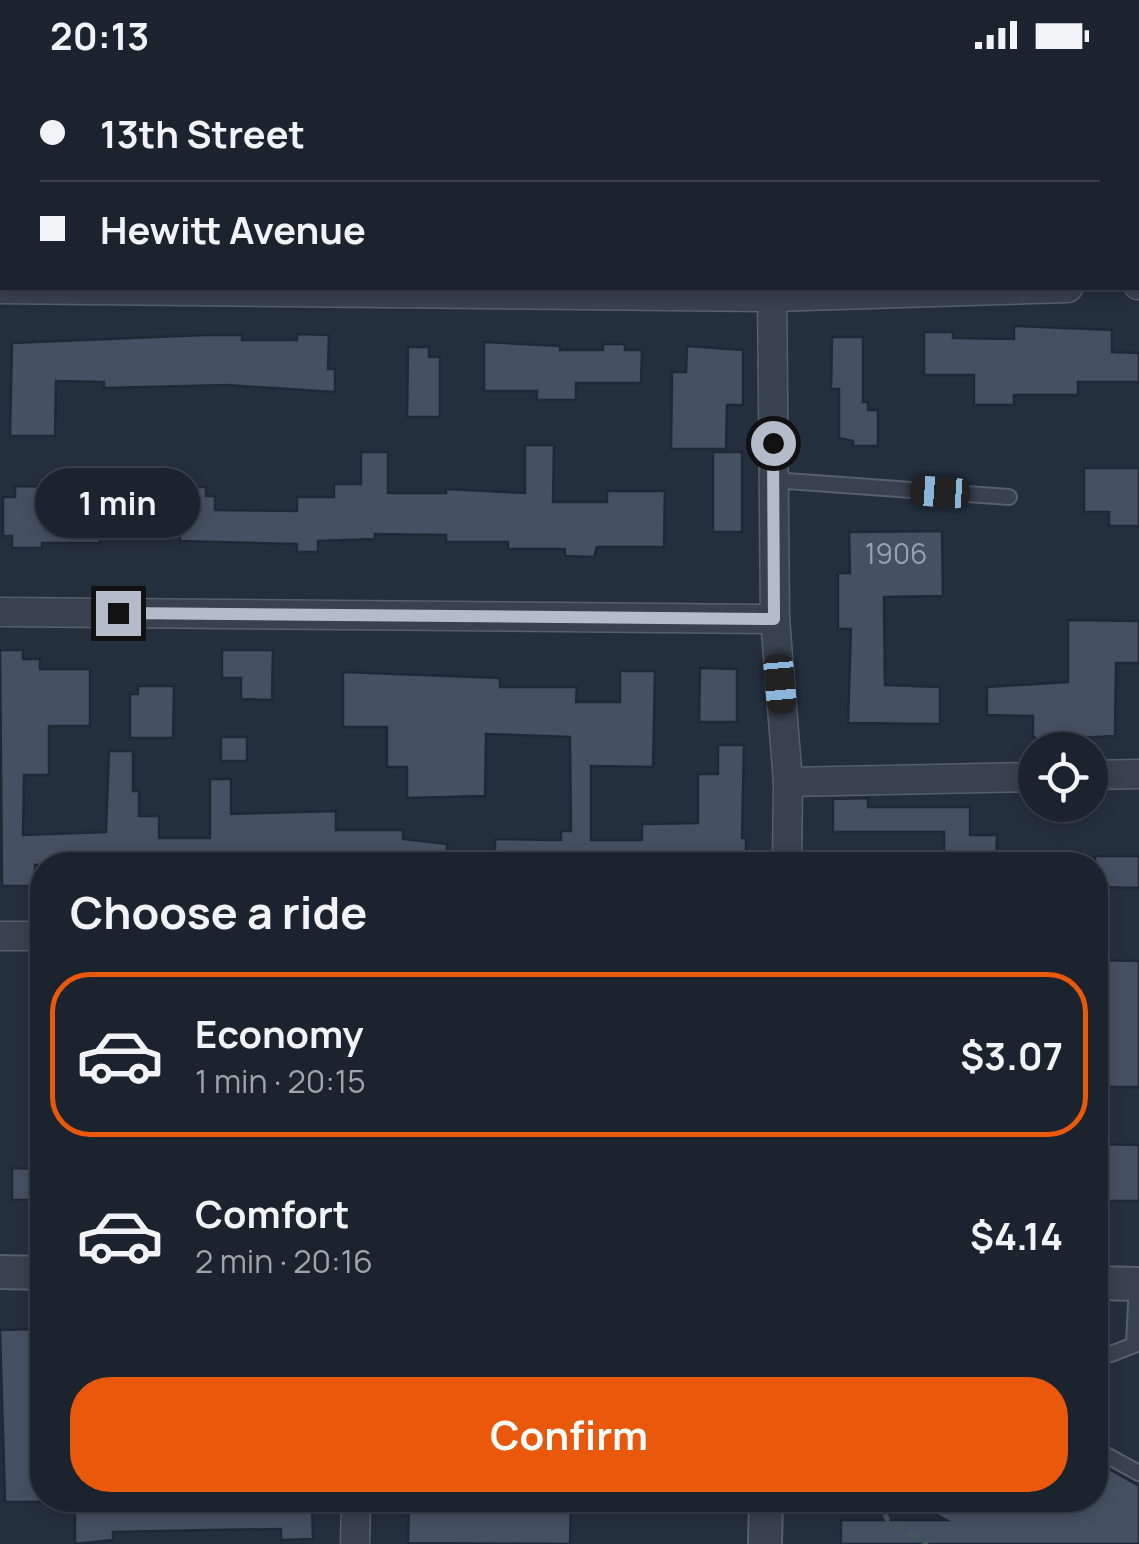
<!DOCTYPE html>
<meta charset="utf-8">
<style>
:root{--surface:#1b232e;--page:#242b36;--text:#f1f3f6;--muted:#a0a4aa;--line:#39404a;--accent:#ea580c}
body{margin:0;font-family:Manrope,sans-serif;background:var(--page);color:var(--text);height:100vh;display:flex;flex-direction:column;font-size:38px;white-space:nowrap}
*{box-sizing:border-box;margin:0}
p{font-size:32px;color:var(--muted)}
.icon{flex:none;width:55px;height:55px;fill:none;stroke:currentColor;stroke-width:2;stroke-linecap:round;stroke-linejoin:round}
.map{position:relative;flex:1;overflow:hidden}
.side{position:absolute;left:30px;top:782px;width:1078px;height:660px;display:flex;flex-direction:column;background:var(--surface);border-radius:40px;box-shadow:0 5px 15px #0003,0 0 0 2px var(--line)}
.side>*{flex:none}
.hud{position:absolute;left:0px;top:0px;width:1140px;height:220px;box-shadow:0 5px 15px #0003,0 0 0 2px var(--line);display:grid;align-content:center;height:220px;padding:0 40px;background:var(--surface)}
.controls{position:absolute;left:1018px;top:662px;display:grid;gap:20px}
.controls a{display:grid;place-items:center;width:90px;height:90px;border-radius:50%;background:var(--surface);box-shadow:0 5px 15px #0003,0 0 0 2px var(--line);font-size:50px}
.end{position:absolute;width:45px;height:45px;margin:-22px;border:12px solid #b4bcc9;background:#111;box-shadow:0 0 0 5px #111}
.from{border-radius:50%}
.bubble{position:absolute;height:70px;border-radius:35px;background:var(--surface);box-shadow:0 5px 15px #0003,0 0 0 2px var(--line);font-size:32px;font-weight:700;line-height:70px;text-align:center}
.car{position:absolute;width:30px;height:60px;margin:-30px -15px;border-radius:12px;box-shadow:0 0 8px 2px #0007;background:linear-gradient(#222 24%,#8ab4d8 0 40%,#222 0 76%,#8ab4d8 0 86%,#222 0)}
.hud b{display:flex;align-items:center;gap:35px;height:95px;font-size:38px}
.hud b+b{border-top:2px solid var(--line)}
.hud i{width:25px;height:25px;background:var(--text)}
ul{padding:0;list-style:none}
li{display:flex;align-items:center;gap:30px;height:165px;margin:0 20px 15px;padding:0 20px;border:5px solid transparent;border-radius:40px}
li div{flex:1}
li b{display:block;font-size:38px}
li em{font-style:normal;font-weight:700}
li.on{border-color:var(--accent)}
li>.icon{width:90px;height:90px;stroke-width:1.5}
h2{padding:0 40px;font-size:45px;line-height:120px}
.button{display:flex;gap:20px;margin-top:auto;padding:20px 40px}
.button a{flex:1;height:115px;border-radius:40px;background:var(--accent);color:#fff;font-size:40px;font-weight:700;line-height:115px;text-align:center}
.status{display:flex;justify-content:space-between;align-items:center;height:70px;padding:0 50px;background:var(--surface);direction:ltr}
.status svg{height:28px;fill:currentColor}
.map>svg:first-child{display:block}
.building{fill:#455162;stroke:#1f2835;stroke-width:2.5}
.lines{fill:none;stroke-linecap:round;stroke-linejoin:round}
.service-casing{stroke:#565f6c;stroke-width:18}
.minor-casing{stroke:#565f6c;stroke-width:31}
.tertiary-casing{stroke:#565f6c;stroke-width:36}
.path{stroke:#44595c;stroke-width:5;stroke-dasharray:8 8;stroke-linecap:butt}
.service{stroke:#38414e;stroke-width:14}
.minor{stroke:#38414e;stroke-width:28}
.tertiary{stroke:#38414e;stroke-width:32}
.route{stroke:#b4bcc9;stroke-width:12}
.labels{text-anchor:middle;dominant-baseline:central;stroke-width:8;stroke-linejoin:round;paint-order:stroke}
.number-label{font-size:28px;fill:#98a1af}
</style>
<div class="status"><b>20:13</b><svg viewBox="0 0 49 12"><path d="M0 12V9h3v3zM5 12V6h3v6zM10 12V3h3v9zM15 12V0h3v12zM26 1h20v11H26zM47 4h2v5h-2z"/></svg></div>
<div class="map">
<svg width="1139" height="1474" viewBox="0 0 1139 1474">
<rect width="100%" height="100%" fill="#242f3e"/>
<!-- building -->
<g class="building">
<polygon points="1014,256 1112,260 1112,282 1139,283 1139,312 1078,312 1078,325 1014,325 1014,335 974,335 974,305 924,305 924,262 953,262 953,268 1014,269"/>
<polygon points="297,264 329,265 328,299 335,299 335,322 227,315 104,318 104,312 56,311 55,366 10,366 12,273 205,265 242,265 242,270 297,270"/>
<polygon points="832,267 863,267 863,332 868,332 868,340 878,340 878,376 853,376 853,371 839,368 839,319 831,319"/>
<polygon points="484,272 560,276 560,280 603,280 603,274 625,274 625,280 642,280 641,313 576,313 576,330 537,330 537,321 484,321"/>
<polygon points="687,276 743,280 743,335 727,335 726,379 671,379 672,302 686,302"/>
<polygon points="408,277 429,277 429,287 440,287 440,347 407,347"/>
<polygon points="525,375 554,375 553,432 607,432 607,421 665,421 664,477 597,477 594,487 565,486 565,479 508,479 508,472 446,472 446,465 375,464 375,469 318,471 318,482 297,482 297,474 180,471 180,465 100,465 100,473 42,473 42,478 12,478 12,466 3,466 3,427 15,427 15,416 68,417 106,414 106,406 164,406 164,417 206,417 206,426 215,426 215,440 297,441 297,427 334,427 334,414 361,414 361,382 388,382 388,423 446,423 446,419 525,423"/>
<rect x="713" y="382" width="29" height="80"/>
<polygon points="1084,398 1139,398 1139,456 1109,456 1109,442 1084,442"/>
<polygon points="942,461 943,526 884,527 885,615 940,617 940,654 848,653 851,559 838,559 838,503 850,503 849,462"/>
<polygon points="1068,550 1139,551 1139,593 1116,593 1115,666 1037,670 1033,666 1033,646 987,645 987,617 1068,612"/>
<polygon points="0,580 23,580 23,589 40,589 40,599 90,599 90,656 49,656 49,705 24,705 23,765 106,762 109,681 133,681 133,721 139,721 139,746 159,746 159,768 210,768 210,709 231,709 231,744 336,741 336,760 403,760 403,769 447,774 447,795 35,795 35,816 2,816"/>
<polygon points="222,580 273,580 272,630 241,629 241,608 222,608"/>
<polygon points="700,598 737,599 737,652 699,652"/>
<polygon points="620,601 655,601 653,697 591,696 591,770 642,770 642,754 698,753 698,704 718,704 718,675 744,675 742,768 746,768 746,795 495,795 495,769 561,770 561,761 571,761 570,667 486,664 485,726 407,728 407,697 387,697 387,657 343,657 343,602 500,608 500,617 577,617 576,632 620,632"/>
<polygon points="138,616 174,616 173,668 130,668 130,624 138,624"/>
<rect x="221" y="667" width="26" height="24"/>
<polygon points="868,728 868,737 970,737 970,765 997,765 996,795 944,795 944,762 833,762 833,729"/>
<polygon points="1095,786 1139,786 1139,818 1095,817"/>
<polygon points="1095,890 1139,891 1139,1017 1099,1017 1099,995 1104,995 1104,926 1095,926"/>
<polygon points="1095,1074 1139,1075 1139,1131 1095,1131"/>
<polygon points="12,1098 42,1099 42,1130 12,1130"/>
<polygon points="37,1259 37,1269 42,1269 42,1310 39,1310 42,1432 5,1432 0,1260"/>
<polygon points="1095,1391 1139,1416 1139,1474 841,1474 841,1450 946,1450 910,1430 1095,1430"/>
<polygon points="75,1430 312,1430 313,1469 281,1470 281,1459 210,1460 113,1462 113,1470 75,1474"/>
<polygon points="409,1430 571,1430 570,1474 408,1473"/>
</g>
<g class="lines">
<!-- service casing -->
<g class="service-casing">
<g id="service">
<polyline points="220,2 221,0"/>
<polyline points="826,2 827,0"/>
<polyline points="0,27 2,27"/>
<polyline points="773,410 1009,427"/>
<polyline points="1095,1283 1111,1284 1134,1275 1137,1214"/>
<polyline points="1095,1379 1139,1403"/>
</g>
</g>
<!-- minor casing -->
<g class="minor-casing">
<g id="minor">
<polyline points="771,0 771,2"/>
<polyline points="1138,215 1139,215"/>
<polyline points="772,218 775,549 788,712 787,795"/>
<polyline points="0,219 772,227 1068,218"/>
<polyline points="0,542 775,549"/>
<polyline points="1090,705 1139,704"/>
<polyline points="788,712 1035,707"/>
<polyline points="0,866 42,866"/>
<polyline points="355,1474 356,1430"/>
</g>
</g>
<!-- tertiary casing -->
<g class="tertiary-casing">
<g id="tertiary">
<polyline points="0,1202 42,1203"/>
<polyline points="1095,1213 1139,1214"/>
<polyline points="765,1474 766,1430"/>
</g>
</g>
<!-- path -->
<polyline class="path" points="878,1430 888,1451 928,1474"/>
<!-- service -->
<use href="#service" class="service"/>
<!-- minor -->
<use href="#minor" class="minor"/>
<!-- tertiary -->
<use href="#tertiary" class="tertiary"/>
</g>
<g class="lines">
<!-- route -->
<polyline class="route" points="118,543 774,549 773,373"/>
</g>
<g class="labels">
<!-- number labels -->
<g class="number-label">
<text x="896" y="483">1906</text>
</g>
</g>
</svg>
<div class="controls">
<a><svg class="icon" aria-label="locate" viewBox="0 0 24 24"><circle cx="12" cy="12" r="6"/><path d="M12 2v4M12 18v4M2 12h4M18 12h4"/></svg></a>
</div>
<i class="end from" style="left:773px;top:373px"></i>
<i class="end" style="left:118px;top:543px"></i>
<div class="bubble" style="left:35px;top:398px;width:165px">1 min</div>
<i class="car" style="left:940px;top:422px;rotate:274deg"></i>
<i class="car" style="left:780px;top:614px;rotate:175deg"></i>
<div class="hud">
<b><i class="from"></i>13th Street</b>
<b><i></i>Hewitt Avenue</b>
</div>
<section class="side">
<h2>Choose a ride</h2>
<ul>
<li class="on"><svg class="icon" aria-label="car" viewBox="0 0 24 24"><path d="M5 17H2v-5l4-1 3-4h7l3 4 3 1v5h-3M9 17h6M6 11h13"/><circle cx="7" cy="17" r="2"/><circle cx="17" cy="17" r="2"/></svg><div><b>Economy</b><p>1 min · 20:15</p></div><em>$3.07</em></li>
<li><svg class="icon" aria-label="car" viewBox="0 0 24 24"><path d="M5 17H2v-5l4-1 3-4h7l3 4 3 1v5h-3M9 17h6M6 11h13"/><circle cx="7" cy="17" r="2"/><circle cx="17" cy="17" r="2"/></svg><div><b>Comfort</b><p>2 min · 20:16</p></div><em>$4.14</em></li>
</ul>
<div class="button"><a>Confirm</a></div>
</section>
</div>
